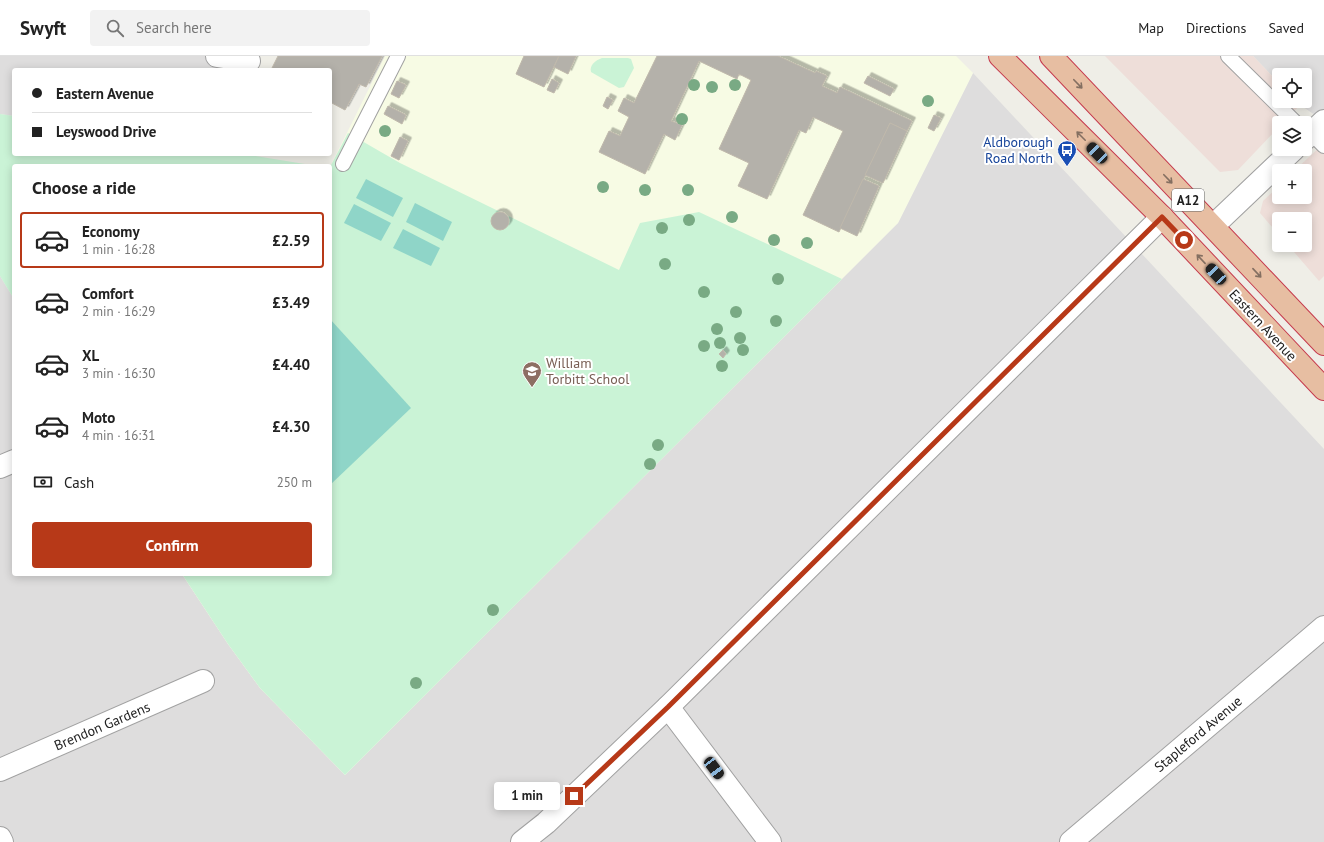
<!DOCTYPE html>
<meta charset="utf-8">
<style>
:root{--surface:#fff;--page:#f2f2f2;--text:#222;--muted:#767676;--line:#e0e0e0;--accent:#b73918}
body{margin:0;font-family:"PT Sans",sans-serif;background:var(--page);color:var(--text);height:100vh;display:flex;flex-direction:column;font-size:15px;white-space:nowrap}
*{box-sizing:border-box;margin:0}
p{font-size:13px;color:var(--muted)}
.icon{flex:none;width:22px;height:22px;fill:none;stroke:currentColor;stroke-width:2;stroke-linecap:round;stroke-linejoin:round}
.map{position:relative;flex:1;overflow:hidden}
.sheet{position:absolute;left:12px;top:108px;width:320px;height:412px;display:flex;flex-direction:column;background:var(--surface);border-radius:4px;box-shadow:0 2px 10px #0003}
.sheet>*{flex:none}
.guide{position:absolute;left:12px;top:12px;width:320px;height:88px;border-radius:4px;box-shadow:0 2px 10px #0003;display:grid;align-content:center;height:88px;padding:0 20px;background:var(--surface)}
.tools{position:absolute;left:1272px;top:12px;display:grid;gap:8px}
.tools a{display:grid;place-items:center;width:40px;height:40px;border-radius:4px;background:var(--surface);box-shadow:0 2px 10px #0003;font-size:20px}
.end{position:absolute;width:18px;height:18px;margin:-9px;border:5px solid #b73918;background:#fff;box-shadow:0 0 0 2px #fff}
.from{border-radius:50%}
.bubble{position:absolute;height:28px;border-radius:4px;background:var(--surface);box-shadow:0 2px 10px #0003;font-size:13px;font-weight:600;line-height:28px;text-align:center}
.car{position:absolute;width:12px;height:24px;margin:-12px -6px;border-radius:5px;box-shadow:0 0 3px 1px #0007;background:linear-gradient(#222 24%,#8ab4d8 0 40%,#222 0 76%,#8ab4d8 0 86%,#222 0)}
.guide b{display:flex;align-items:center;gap:14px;height:38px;font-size:15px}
.guide b+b{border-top:1px solid var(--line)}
.guide i{width:10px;height:10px;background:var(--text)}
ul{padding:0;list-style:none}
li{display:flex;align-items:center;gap:12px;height:56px;margin:0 8px 6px;padding:0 12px;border:2px solid transparent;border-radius:4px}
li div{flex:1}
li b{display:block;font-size:15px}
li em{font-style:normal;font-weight:600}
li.selected{border-color:var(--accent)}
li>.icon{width:36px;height:36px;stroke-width:1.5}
h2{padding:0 20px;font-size:18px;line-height:48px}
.pay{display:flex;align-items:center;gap:10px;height:44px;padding:0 20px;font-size:15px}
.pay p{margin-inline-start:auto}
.primary-button{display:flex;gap:8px;margin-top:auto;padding:8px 20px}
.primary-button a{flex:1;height:46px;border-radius:4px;background:var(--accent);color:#fff;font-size:16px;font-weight:600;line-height:46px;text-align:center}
header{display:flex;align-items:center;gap:24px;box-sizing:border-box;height:56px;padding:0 20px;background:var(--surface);border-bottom:1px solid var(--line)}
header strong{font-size:19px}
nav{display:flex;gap:22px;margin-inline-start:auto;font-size:14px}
.search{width:280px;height:36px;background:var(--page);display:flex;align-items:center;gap:10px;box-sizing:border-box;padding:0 14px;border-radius:4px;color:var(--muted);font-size:15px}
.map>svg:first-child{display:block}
.residential{fill:#dedddd}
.commercial{fill:#eeded9}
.education{fill:#f7fbe4}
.park{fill:#caf3d6}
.pitch{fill:#8fd5c8}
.building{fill:#b4b1aa;stroke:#bfb8ab;filter:url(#shadow)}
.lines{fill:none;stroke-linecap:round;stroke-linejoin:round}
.service-casing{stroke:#a1a1a1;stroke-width:16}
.minor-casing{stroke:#a1a1a1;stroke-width:24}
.trunk-casing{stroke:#c63b4e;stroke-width:24}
.service{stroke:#fff;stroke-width:14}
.minor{stroke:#fff;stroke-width:22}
.trunk{stroke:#e7bea2;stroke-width:22}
.tree{fill:#79aa84}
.oneway{stroke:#846f61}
.route{stroke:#b73918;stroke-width:5}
.labels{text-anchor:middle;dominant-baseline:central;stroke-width:4;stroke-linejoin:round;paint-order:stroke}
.shield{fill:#fff;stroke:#636363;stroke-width:1}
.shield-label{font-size:13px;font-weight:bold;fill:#202020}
.transit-label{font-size:14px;fill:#164399;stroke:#fff;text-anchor:end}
.street-label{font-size:14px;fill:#202020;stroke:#fff}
.education-label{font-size:14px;fill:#785e54;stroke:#fff;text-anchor:start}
</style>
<header>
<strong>Swyft</strong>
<div class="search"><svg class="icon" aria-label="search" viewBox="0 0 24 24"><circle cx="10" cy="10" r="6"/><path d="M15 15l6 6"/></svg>Search here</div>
<nav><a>Map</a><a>Directions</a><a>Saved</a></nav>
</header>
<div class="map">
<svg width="1324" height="786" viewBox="0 0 1324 786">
<defs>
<filter id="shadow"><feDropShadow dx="3.5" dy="-3.5" stdDeviation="0" flood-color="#0004"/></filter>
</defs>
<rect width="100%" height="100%" fill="#efeee7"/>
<!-- residential -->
<g class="residential">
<polygon points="0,0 258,0 252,14 14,14 14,60 0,58"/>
<polygon points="1253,0 1324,0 1324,65 1300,49 1296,45 1305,45 1305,19 1279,19 1279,27"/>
<polygon points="973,17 1324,393 1324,786 0,786 0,220 14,243 14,518 182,518 228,588 260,632 345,719 898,167"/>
</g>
<!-- commercial -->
<g class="commercial">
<polygon points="1105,0 1253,0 1279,27 1279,45 1296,45 1300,49 1283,67 1279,67 1279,71 1238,114 1220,116"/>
<polygon points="1324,87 1324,220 1319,225 1288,189 1305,189 1305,163 1279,163 1279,179 1260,157 1263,145 1279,130 1279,141 1305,141 1305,115 1294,115"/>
</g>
<!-- education -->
<polygon class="education" points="385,0 956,0 973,17 898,167 345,719 260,632 228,588 182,518 330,518 330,111"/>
<!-- park -->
<g class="park">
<path d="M602 2H628L631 3 634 12 624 31 619 32 591 16C589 9 596 4 602 2Z"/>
<polygon points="0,58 14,60 14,98 244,98 317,110 14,110 14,243 0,220"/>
<polygon points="348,77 400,107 619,214 640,167 699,156 842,223 345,719 260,632 228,588 182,518 330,518 330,111"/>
</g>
<!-- pitch -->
<g class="pitch">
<polygon points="366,123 403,142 393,161 356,142"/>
<polygon points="415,147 452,166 443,185 406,166"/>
<polygon points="354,148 391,167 381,185 344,167"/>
<polygon points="403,173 440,192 431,210 393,192"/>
<polygon points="330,263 411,352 330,429"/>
</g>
<!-- building -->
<g class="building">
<polygon points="278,0 382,0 366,31 359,28 345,54 330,46 330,14 271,14"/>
<polygon points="524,0 559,0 544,31 516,18"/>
<polygon points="559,0 576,0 568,18 554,11"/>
<polygon points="657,0 778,0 815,17 816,15 827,20 822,30 837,37 840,31 912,65 907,75 890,67 839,176 803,159 843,75 813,61 806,77 799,74 767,143 738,130 749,107 719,93 751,24 739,18 737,23 699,5 671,65 682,69 675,84 664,78 645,118 599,96 609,75 620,80 629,61 618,55 624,42 634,47"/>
<polygon points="868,20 894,33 890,40 864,27"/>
<polygon points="552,23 559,27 554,37 547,34"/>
<polygon points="397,25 406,29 399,42 391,38"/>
<polygon points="607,41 613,44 608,53 603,50"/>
<polygon points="388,50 406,59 402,68 384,58"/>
<polygon points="934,59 941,62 934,75 928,72"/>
<polygon points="890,67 907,75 883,127 865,119"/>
<polygon points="400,81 408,85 399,104 391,100"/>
<polygon points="863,123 879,130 857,180 840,172"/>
<circle cx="500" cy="165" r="9"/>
<polygon points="723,294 726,298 723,302 719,298"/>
</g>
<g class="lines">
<!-- service casing -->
<g class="service-casing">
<g id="service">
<polyline points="1228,0 1296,67"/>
<polyline points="1311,77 1324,90"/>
<polyline points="343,108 398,0"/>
</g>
</g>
<!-- minor casing -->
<g class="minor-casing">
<g id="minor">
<polyline points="217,0 249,5"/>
<polyline points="1305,83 1324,65"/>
<polyline points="1213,170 1294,93"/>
<polyline points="0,411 14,405"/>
<polyline points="668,651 770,786"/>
<polyline points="0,714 203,625"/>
<polyline points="0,782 2,786"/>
<polyline points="522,786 546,767 668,651 1162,161"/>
<polyline points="1071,786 1324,571"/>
</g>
</g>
<!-- trunk casing -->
<g class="trunk-casing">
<g id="trunk">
<polyline points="1000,0 1162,161 1324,333"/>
<polyline points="1051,0 1324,288"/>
</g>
</g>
<!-- service -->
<use href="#service" class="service"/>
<!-- minor -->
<use href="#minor" class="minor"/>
<!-- trunk -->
<use href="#trunk" class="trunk"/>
</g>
<!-- trees -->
<g class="tree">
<circle cx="694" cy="29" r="6"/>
<circle cx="735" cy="29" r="6"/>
<circle cx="712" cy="31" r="6"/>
<circle cx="928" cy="45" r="6"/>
<circle cx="682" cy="63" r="6"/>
<circle cx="385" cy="75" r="6"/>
<circle cx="603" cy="131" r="6"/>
<circle cx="645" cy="134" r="6"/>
<circle cx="688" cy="134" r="6"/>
<circle cx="732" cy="161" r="6"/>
<circle cx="689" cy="164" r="6"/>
<circle cx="662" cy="172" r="6"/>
<circle cx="774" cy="184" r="6"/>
<circle cx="807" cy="187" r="6"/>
<circle cx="665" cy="208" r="6"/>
<circle cx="778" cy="223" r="6"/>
<circle cx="704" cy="236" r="6"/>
<circle cx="736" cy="256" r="6"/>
<circle cx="776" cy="265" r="6"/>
<circle cx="717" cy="273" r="6"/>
<circle cx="740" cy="282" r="6"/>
<circle cx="720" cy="287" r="6"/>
<circle cx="704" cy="290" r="6"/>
<circle cx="743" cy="294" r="6"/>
<circle cx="722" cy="310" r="6"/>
<circle cx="658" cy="389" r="6"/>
<circle cx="650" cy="408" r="6"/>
<circle cx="493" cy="554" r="6"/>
<circle cx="416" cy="627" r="6"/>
</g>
<!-- one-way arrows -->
<defs><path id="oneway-shaft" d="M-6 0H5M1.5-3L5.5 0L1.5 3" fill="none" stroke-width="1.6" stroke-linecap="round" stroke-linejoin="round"/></defs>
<g class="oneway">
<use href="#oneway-shaft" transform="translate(1078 28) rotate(46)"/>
<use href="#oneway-shaft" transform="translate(1081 80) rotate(-135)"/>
<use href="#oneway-shaft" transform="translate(1168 123) rotate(46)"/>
<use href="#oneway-shaft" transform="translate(1201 203) rotate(-133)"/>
<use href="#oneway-shaft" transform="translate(1257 217) rotate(47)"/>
</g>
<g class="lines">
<!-- route -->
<polyline class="route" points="574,740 668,651 1162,161 1184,184"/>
</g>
<!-- icons -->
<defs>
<g id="bus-pin" transform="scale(1)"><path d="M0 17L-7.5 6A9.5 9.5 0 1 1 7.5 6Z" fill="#1a4fb4" stroke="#fff"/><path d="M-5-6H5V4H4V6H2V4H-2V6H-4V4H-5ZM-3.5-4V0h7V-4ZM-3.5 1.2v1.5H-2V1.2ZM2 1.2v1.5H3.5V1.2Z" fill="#fff"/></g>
<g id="school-pin" transform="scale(1)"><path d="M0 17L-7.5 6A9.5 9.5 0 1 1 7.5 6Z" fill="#8d6e63" stroke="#fff"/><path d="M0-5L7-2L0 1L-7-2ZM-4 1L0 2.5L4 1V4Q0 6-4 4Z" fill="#fff"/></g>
</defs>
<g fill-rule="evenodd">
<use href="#bus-pin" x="1067" y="94"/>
<use href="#school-pin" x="532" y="315"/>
</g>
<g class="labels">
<!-- shield labels -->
<rect class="shield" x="1172" y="133" width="32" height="22" rx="3"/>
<g class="shield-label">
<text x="1188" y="144">A12</text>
</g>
<!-- transit labels -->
<g class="transit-label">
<text x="1053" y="86">Aldborough<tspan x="1053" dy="16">Road North</tspan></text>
</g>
<!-- street labels -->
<g class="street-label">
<text transform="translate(1263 269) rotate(47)">Eastern Avenue</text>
<text transform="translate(102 670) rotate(-23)">Brendon Gardens</text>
<text transform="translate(1198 678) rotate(-40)">Stapleford Avenue</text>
</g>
<!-- education labels -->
<g class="education-label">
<text x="546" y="307">William<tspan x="546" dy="16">Torbitt School</tspan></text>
</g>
</g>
</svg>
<div class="tools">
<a><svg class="icon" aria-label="locate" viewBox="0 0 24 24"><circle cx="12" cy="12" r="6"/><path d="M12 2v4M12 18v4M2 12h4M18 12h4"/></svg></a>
<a><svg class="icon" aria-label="layers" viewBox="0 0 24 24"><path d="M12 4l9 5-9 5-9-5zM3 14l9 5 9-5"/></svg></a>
<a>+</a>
<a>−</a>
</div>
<i class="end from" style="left:1184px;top:184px"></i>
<i class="end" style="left:574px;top:740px"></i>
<div class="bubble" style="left:494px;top:726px;width:66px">1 min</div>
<i class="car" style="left:1097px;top:97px;rotate:315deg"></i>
<i class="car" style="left:1216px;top:218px;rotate:317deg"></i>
<i class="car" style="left:714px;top:712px;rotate:143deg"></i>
<div class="guide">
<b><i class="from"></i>Eastern Avenue</b>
<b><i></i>Leyswood Drive</b>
</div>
<section class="sheet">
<h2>Choose a ride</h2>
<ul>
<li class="selected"><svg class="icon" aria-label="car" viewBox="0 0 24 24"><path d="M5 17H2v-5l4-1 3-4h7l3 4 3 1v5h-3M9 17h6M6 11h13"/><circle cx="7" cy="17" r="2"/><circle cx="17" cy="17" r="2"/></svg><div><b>Economy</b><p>1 min · 16:28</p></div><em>£2.59</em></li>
<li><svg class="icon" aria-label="car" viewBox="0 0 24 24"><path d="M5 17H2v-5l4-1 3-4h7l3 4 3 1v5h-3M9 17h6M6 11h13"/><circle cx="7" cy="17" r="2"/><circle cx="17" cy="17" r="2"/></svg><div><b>Comfort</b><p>2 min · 16:29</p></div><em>£3.49</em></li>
<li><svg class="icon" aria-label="car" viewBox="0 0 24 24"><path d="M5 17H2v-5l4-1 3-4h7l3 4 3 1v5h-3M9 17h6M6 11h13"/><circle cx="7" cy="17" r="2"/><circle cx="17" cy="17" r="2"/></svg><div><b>XL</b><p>3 min · 16:30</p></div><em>£4.40</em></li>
<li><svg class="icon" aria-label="car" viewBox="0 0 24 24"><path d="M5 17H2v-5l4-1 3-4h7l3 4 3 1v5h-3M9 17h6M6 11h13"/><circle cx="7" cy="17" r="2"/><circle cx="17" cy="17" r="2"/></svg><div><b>Moto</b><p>4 min · 16:31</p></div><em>£4.30</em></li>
</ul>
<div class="pay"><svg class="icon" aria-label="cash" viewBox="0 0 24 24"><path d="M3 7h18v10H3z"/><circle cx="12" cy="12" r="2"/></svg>Cash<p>250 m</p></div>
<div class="primary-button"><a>Confirm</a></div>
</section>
</div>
